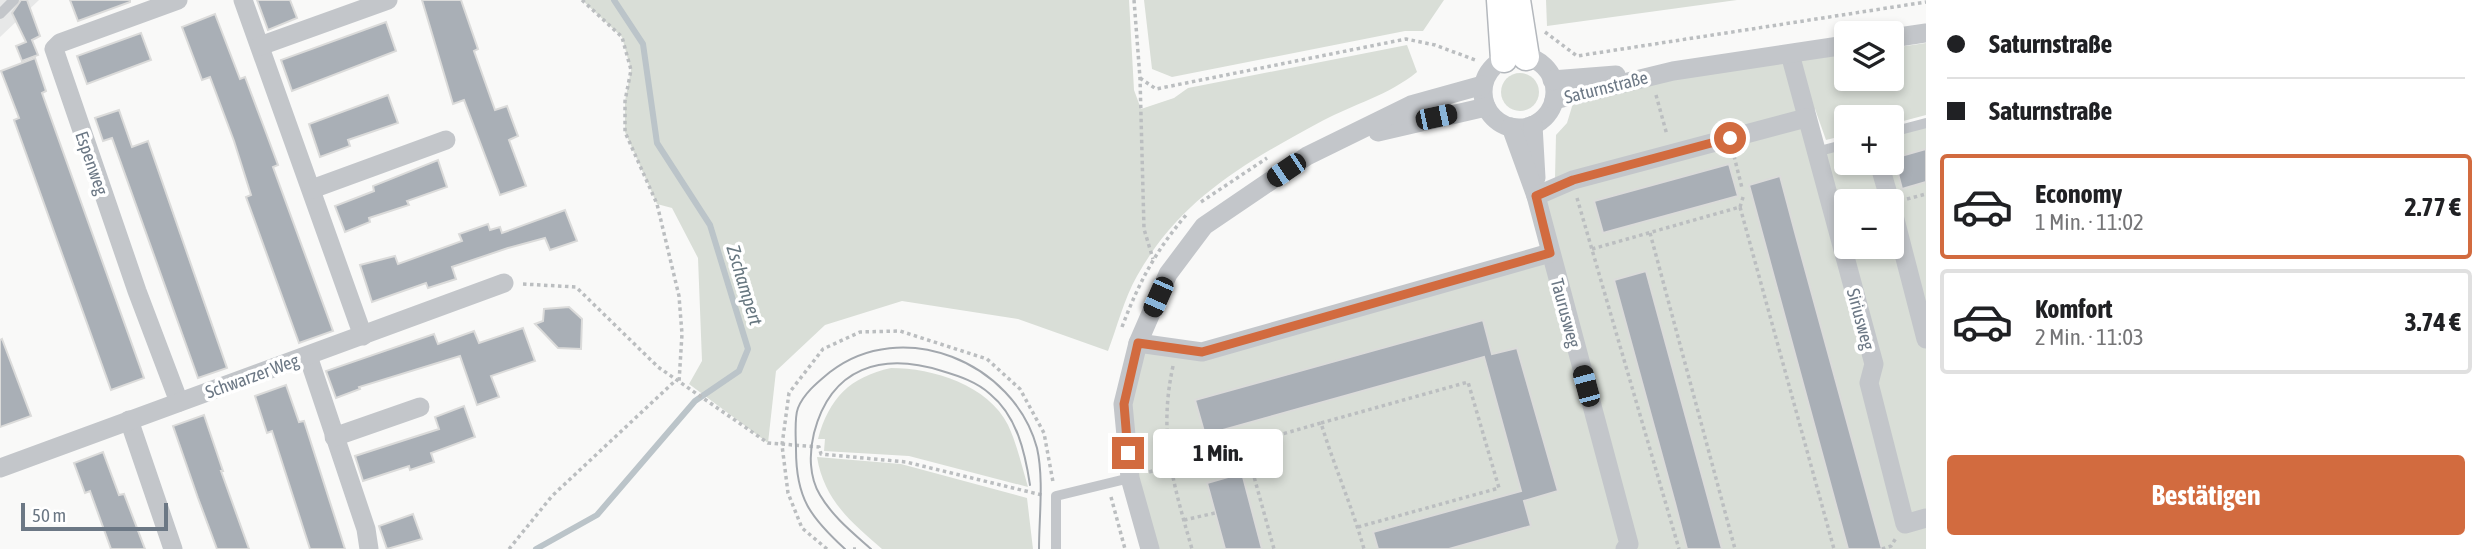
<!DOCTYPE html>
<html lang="de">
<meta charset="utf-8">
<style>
:root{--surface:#fff;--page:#f2f2f2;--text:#202124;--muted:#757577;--line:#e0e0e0;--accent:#d26b3f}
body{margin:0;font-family:"Asap Condensed",sans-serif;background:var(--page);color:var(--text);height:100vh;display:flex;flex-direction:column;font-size:26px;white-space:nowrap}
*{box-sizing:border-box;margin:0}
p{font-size:23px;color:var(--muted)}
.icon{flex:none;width:38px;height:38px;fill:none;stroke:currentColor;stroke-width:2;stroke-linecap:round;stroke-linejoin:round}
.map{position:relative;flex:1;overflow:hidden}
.drawer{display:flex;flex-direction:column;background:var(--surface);width:560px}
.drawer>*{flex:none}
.banner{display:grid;align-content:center;height:154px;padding:0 21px;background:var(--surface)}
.fabs{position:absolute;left:1834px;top:21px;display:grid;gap:14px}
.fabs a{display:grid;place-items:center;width:70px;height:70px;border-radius:7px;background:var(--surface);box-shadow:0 4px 10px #0003;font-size:35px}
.scale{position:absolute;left:21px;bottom:18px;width:147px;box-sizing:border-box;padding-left:7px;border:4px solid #6c7885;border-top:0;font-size:19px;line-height:24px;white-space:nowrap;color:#6c7885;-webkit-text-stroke:5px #fff;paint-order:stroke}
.end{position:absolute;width:32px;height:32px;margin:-16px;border:9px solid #d26b3f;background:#fff;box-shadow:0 0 0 4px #fff}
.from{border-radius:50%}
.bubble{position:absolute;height:49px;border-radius:7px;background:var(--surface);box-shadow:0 4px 10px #0003;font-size:23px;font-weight:700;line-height:49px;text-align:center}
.car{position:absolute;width:21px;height:42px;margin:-21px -10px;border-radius:9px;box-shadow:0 0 5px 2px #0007;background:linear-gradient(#222 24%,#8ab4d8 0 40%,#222 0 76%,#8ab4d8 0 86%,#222 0)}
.banner b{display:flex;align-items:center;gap:24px;height:66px;font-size:26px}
.banner b+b{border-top:2px solid var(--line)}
.banner i{width:18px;height:18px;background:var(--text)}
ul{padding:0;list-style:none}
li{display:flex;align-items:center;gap:21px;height:105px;margin:0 14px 10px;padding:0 7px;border:4px solid var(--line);border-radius:7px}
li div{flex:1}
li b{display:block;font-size:26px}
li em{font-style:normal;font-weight:700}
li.on{border-color:var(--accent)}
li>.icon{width:63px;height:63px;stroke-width:1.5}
.primary-button{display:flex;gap:14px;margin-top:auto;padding:14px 21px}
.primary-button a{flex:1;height:80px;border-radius:7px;background:var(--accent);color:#fff;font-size:28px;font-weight:700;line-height:80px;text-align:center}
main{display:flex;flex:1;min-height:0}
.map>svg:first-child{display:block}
.built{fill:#e7e8e8}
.green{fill:#d9ded7;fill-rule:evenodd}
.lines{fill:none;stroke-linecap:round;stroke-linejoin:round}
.stream{stroke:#bbc4c9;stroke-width:6}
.building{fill:#a9afb6;stroke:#dbdbda;stroke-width:2}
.secondary-casing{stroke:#b4b8bd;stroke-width:29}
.path{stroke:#bbbec0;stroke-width:3.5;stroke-dasharray:3.5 3.5;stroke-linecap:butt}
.lane{stroke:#c3c6ca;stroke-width:10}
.street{stroke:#c3c6ca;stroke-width:19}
.secondary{stroke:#fff;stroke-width:26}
.tram{stroke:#a3a8ae;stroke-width:2}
.route{stroke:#d26b3f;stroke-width:9}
.labels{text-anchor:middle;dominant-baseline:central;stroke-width:7;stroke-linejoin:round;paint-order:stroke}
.street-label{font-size:18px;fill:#6c7885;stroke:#fff}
.water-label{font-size:19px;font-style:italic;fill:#677780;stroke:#fff}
</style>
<main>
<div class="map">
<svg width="1926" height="549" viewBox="0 0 1926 549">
<rect width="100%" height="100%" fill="#f9f9f8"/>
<!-- built -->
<polygon class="built" points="0,0 39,0 0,37"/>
<!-- green -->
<g class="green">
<path d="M582 0H1129L1134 90 1141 109 1174 98 1188 88 1407 45 1417 72C1389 95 1354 104 1322 121 1246 162 1180 199 1137 276 1124 299 1117 327 1108 351L1018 319 902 301 825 325 776 371 768 443 689 384 702 361 698 258 672 208 657 204 625 132V101L631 70 622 37Z"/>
<polygon points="1144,0 1444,0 1423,31 1405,31 1172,77 1152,69"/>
<polygon points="1546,0 1737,0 1547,26"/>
<polygon points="1926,43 1926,115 1892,124 1892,117 1846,117 1846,135 1826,140 1815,109 1555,178 1556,135 1567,123 1574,100 1646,83 1846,54 1846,79 1892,79 1892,48"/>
<circle cx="1520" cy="92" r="19"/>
<path d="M1806 118 1816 152 1846 144V163H1892V132L1926 123V549H1150L1123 404 1138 343 1202 352 1550 254 1536 196ZM1846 201H1892V247H1846Z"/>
<path d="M891 368C933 368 988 385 1008 425 1017 444 1022 467 1028 487L909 456 824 451 825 439H818C829 398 850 377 891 368Z"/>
<path d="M817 457 901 464 1027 498 1033 549H882C851 522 824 500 817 457Z"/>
</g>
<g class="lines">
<!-- stream -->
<polyline class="stream" points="536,549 597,515 695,401 739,371 748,349 710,225 657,143 643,44 614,0"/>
</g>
<!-- building -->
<g class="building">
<polygon points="21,0 27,0 40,36 32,40 38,55 22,61 16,46 26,42 12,13"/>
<polygon points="70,0 130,0 130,2 78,21"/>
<polygon points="257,0 290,0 297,18 268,30"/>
<polygon points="422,0 461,0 478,49 474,51 495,110 507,106 518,136 509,140 526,186 500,195 464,100 453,104"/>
<polygon points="215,14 240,79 245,77 265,130 278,165 273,167 333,331 299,343 246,197 251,195 234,141 210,77 202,80 182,27"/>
<polygon points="386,22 396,51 292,91 281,60"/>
<polygon points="141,33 151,60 87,84 77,56"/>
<polygon points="35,58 46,91 42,93 144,378 111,390 14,120 19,118 1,71"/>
<polygon points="388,95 398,123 348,140 350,146 320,157 309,124"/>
<polygon points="119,110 132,147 148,141 227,368 198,378 112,138 103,141 95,118"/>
<polygon points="1926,149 1926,182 1902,189 1894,158"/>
<polygon points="438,160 447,187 407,201 409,205 369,218 370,222 345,232 335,206 374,191 373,186"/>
<polygon points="1729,164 1738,196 1603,233 1594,201"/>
<polygon points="1780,176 1796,236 1882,549 1848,549 1749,185"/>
<polygon points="565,210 577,241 550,250 545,238 508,248 452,267 456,279 428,288 426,283 372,302 360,265 395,256 398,264 462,241 459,234 488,224 490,230 500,227 502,233"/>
<polygon points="1646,271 1722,549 1687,549 1675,503 1614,280"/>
<polygon points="569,307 582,319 581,349 558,348 535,324 543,321 544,309"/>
<polygon points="1483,320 1492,354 1517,348 1558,491 1524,501 1531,526 1449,549 1378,549 1373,532 1521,491 1484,357 1205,435 1195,400"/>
<polygon points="523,328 535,361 491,376 499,397 477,405 460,356 359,387 360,389 336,398 326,371 434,334 438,344 474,331 479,343"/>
<polygon points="2,339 31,416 0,427 0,340"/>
<polygon points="286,385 299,422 304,421 345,549 310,549 272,431 267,433 255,396"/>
<polygon points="464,406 475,437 431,453 434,462 410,470 409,466 363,481 355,456 439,429 435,417"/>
<polygon points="204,415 223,471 221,471 249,549 217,549 198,498 173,426"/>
<polygon points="103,452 119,495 124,494 145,549 111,549 90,491 85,493 74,463"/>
<polygon points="1242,473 1262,549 1225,549 1207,483"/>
<polygon points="413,514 422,539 387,549 379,526"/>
</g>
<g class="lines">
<!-- secondary casing -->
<g class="secondary-casing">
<g id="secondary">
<polyline points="1500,0 1504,59"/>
<polyline points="1517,0 1526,57"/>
</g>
</g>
<!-- path -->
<g class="path">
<polyline points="582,0 622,37 631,70 625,101 625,132 657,204 679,296 682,334 679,382"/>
<polyline points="1134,0 1140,78 1144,229 1153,259"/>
<polyline points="1545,32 1577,56 1926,2"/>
<polyline points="1140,78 1156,89 1406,39 1435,45 1478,61"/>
<polyline points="1656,95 1667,135"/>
<polyline points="1734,156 1742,188"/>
<polyline points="1577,198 1679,549"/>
<polyline points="1907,199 1926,194"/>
<polyline points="1201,202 1267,158"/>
<polyline points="1740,207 1744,194"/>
<polyline points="1650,233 1735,549"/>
<polyline points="1592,249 1740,207 1834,549"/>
<polyline points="523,284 576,287 658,367 768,443 819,447 821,454 906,462 1042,495"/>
<path d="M1122 327C1139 282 1156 250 1187 214"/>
<path d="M1173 366C1158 435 1173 483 1192 549"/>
<polyline points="1321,423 1468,382 1499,488 1358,527"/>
<polyline points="1245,444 1274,549"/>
<path d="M1149 472 1321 423C1334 466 1352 506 1364 549"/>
<polyline points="1111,497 1125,549"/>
<polyline points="1184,520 1215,513"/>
<polyline points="509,549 552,496 676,380"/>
<polyline points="827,549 802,528 788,493 782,445 789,393 823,349 860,332 900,331 987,359 1020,389 1044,433 1053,482"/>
<polyline points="853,549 856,549"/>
<polyline points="1882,549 1891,546 1896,538"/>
</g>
<!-- lane -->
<g class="lane">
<polyline points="0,14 14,0"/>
<polyline points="1892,132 1926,123"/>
<polyline points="1816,152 1846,144"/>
<polyline points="1056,549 1056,496 1130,478"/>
</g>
<!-- street -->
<g class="street">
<polyline points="178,0 60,43 54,49 137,291 179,402"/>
<polyline points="243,0 363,336"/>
<polyline points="1892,38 1926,33"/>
<polyline points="260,46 388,0"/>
<polyline points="1790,54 1874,364 1869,383 1905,524 1926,518"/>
<circle cx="1519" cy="92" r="36"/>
<polyline points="1552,80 1616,75"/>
<polyline points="1554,100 1673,71 1846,45"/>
<polyline points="1533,125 1536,178"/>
<polyline points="1511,127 1536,196 1629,544 1625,549"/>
<polyline points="1378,132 1486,107"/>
<polyline points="1879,163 1890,201"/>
<polyline points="312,189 446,140"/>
<polyline points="1536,196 1573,180 1806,118"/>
<polyline points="1892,208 1926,339"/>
<polyline points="1138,343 1202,352 1550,253"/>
<polyline points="308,356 366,529 369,549"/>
<polyline points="129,420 173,549"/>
<polyline points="334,437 420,407"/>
<polyline points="0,468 504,283"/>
<polyline points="1150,549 1130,478 1123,404 1138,343 1168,274 1204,226 1307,156 1411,105 1483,85"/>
</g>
<!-- secondary -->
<use href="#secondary" class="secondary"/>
<!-- tram -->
<g class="tram">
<path d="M845 549C810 517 796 498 796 450 796 438 794 418 798 408 804 393 818 382 830 372 902 316 1014 362 1037 448 1044 479 1039 518 1039 549"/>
<path d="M871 549C852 532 833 517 820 495 809 477 809 453 814 433 831 367 882 352 942 371 959 376 977 382 990 394 1017 416 1025 452 1030 485"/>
</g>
</g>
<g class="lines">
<!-- route -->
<polyline class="route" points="1128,453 1124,404 1138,343 1202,352 1550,253 1536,196 1573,180 1730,138"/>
</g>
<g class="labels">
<!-- street labels -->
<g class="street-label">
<text transform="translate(1606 87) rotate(-14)">Saturnstraße</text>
<text transform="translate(92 163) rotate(71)">Espenweg</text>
<text transform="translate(1566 313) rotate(75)">Taurusweg</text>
<text transform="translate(1861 319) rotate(75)">Siriusweg</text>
<text transform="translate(252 376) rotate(-20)">Schwarzer Weg</text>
</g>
<!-- water labels -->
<g class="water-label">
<text transform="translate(745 285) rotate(73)">Zschampert</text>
</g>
</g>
</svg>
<div class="fabs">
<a><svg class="icon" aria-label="layers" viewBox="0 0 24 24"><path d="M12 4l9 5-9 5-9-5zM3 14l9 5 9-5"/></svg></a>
<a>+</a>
<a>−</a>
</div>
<div class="scale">50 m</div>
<i class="end from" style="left:1730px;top:138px"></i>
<i class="end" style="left:1128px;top:453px"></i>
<div class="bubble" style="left:1153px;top:429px;width:130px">1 Min.</div>
<i class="car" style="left:1436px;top:117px;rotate:78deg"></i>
<i class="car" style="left:1286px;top:170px;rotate:236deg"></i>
<i class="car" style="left:1158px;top:297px;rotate:204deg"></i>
<i class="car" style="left:1586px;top:386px;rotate:345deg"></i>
</div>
<section class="drawer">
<div class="banner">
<b><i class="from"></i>Saturnstraße</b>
<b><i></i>Saturnstraße</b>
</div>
<ul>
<li class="on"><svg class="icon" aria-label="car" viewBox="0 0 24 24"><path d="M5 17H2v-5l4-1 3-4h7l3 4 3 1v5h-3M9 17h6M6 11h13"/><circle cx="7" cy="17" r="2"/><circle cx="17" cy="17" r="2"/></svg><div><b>Economy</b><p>1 Min. · 11:02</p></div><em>2.77 €</em></li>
<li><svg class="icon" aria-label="car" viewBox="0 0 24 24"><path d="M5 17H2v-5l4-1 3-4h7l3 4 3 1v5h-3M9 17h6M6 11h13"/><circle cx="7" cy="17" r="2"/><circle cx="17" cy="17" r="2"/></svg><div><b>Komfort</b><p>2 Min. · 11:03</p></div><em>3.74 €</em></li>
</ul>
<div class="primary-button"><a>Bestätigen</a></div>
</section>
</main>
